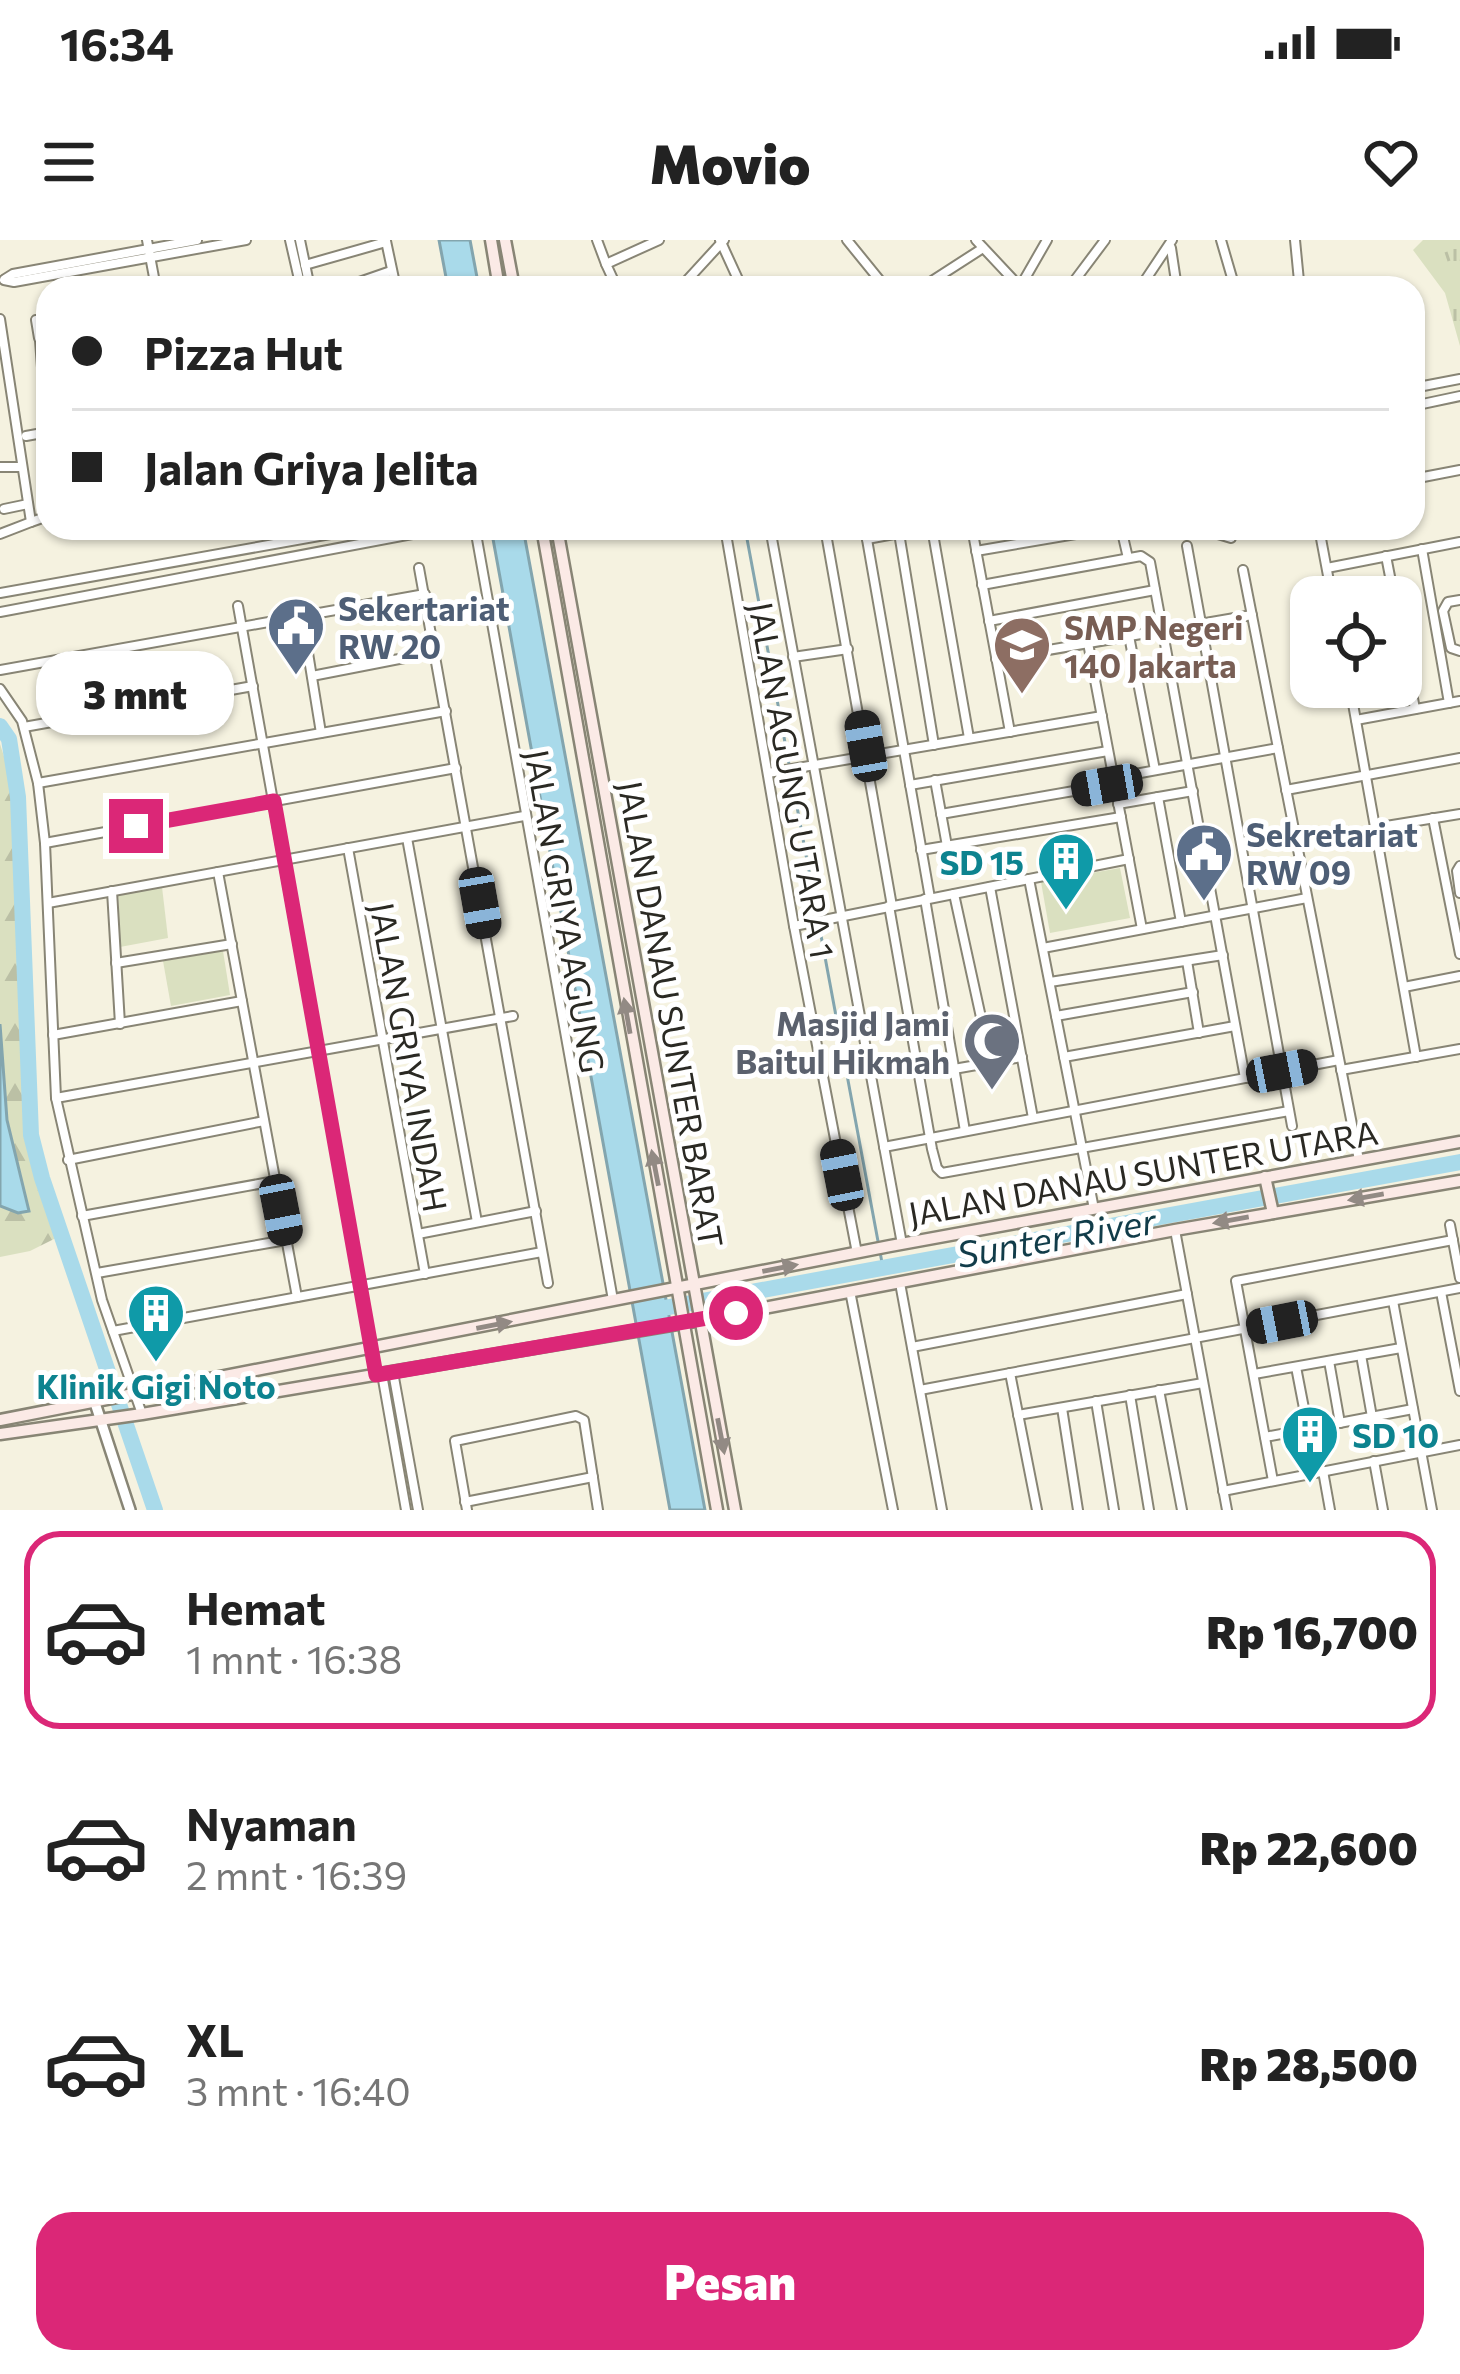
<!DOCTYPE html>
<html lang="id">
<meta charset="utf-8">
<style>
:root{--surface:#fff;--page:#f2f2f2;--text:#222;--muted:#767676;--line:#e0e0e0;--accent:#db2777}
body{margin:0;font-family:Commissioner,sans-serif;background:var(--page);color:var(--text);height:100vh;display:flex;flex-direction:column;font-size:45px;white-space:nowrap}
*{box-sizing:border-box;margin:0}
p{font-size:39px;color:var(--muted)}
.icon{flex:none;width:66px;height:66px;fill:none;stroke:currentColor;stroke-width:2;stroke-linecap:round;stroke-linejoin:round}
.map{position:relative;height:1270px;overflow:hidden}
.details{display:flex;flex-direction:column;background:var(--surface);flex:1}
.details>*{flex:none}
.hud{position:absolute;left:36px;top:36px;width:1389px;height:264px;border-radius:36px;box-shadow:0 3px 9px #0004;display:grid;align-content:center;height:264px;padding:0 36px;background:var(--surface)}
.tools{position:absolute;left:1290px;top:336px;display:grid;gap:24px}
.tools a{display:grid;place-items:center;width:132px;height:132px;border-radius:24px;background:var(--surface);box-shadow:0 3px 9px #0004;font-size:60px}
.end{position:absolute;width:54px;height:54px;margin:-27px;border:15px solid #db2777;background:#fff;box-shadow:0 0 0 6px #fff}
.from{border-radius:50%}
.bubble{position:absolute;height:84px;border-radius:36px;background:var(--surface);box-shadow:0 3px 9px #0004;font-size:39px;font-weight:800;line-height:84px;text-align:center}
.car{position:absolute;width:36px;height:72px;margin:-36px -18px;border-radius:15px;box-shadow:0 0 9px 3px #0007;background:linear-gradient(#222 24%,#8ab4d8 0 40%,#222 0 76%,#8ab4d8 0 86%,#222 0)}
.hud b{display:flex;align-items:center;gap:42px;height:114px;font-size:45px}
.hud b+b{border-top:3px solid var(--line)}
.hud i{width:30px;height:30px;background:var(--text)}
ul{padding:21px 0 0;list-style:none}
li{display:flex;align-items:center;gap:36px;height:198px;margin:0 24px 18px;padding:0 12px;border:6px solid transparent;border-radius:36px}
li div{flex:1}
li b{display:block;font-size:45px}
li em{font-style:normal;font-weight:800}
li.active{border-color:var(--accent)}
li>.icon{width:108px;height:108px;stroke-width:1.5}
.cta{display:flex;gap:24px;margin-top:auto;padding:24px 36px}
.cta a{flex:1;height:138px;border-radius:36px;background:var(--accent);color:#fff;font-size:48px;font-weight:800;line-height:138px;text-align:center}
.status{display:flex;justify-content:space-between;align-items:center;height:84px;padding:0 60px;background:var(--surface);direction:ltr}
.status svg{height:33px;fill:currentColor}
header{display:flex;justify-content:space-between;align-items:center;height:156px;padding:0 36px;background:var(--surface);font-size:54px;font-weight:800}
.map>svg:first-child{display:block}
.grass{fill:url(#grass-tufts)}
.forest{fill:url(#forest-firs)}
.park{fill:#dae0c0}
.water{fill:#a9daea;stroke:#83a5ae;stroke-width:3}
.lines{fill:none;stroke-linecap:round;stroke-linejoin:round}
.stream{stroke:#83a5ae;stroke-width:3}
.river{stroke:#a9daea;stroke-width:16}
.minor-casing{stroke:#888575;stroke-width:12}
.tertiary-casing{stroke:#888575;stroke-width:14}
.secondary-casing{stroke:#888575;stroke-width:15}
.minor{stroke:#fff;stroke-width:8}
.tertiary{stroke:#fff;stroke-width:9}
.secondary{stroke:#fbeae6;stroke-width:10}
.oneway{fill:#928a84}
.route{stroke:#db2777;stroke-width:15}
.labels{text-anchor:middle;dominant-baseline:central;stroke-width:10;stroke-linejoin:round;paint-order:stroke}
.service-label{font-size:33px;font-weight:bold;fill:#4e5e75;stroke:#fff;text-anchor:start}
.education-label{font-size:33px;font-weight:bold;fill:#785e54;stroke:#fff;text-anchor:start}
.street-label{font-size:33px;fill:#2a2923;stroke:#fff}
.culture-label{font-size:33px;font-weight:bold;fill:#0d838f;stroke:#fff;text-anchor:end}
.worship-label{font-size:33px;font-weight:bold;fill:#5b616d;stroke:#fff;text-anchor:end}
.water-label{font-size:36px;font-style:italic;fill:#113c49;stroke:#fff}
</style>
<div class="status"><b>16:34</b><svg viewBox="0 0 49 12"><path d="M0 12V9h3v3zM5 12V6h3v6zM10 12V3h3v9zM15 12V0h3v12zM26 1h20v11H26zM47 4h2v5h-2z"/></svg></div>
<header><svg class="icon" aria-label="menu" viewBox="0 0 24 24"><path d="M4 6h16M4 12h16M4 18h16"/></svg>Movio<svg class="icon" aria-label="heart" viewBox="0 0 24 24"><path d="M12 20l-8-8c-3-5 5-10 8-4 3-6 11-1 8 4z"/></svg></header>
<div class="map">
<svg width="1460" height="1270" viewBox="0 0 1460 1270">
<defs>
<pattern id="grass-tufts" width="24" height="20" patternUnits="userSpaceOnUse" patternTransform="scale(3)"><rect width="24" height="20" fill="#dae0c0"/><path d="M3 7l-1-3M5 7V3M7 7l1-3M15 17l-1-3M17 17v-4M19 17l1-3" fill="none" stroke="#bbc0a5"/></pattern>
<pattern id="forest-firs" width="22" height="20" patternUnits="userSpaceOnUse" patternTransform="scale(3)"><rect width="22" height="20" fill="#dae0c0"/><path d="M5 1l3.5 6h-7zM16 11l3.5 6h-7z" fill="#bbc0a5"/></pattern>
</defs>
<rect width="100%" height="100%" fill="#f5f2e0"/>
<!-- grass -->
<polygon class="grass" points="1423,0 1460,0 1460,106 1445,53 1413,10"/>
<!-- forest -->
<path class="forest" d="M0 504 11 538 26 890 58 997 30 1011 0 1017V966L12 967C14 905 2 845 0 783 0 690 0 597 0 504Z"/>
<!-- park -->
<g class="park">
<polygon points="1120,628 1130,678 1050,693 1041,642"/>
<polygon points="162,647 168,698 120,707 118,653"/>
<polygon points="223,711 230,755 171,766 163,721"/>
</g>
<!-- water -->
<g class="water">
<polygon points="439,0 470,0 479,48 448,48"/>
<polygon points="491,288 523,288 705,1270 670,1270"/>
<polygon points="0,784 7,880 29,971 18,973 0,966"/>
</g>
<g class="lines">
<!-- stream -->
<polyline class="stream" points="745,288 883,1028"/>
<!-- river -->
<g class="river">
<polyline points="0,486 9,499 18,557 31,895 42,938 155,1270"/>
<polyline points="653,1070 1460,922"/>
</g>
<!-- minor casing -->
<g class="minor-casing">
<g id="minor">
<polyline points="147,0 156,48"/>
<polyline points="290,0 301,48"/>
<polyline points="300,0 310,48"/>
<polyline points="597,0 606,24"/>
<polyline points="720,0 742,48"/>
<polyline points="847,0 886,48"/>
<polyline points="976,0 1021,48"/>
<polyline points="1221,0 1235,48"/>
<polyline points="1295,0 1299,41"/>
<polyline points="386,1 396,48"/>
<polyline points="1171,8 1177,48"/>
<polyline points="305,25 386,2"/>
<polyline points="5,39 13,34 197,0"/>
<polyline points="4,40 14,42 246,0"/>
<polyline points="1020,47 1047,0"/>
<polyline points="342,48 391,31"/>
<polyline points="617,48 606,24 659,0"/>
<polyline points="680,48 724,0"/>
<polyline points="921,48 983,8"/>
<polyline points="1069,48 1105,0"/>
<polyline points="1140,48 1172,0"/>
<polyline points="1266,48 1299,41 1312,48"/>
<polyline points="0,79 31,282 0,294"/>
<polyline points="36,80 39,98"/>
<polyline points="48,93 40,100 43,141 48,144"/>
<polyline points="46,144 48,165"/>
<polyline points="1413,148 1460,139"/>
<polyline points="1413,166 1460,156"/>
<polyline points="26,196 48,192"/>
<polyline points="0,227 22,227"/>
<polyline points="1413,239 1460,230"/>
<polyline points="4,269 28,264"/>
<polyline points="31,282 48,276"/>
<polyline points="475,288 613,1060"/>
<polyline points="725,288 794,686 857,1013"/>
<polyline points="770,288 902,1004"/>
<polyline points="825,288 892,666"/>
<polyline points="865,288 930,658"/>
<polyline points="932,288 969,498"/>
<polyline points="972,288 1010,492"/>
<polyline points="1121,288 1128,318"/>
<polyline points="1198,288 1231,298 1234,288"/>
<polyline points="1319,288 1332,357"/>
<polyline points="899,293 934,505"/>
<polyline points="867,299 927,288"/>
<polyline points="1187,306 1292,886"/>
<polyline points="1422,309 1449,463"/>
<polyline points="976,311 1111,288"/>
<polyline points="1386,316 1394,357"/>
<polyline points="419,328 548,1043"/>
<polyline points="1327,328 1460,302"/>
<polyline points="1243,330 1359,920"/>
<polyline points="982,345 1141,316 1150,322 1245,838"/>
<polyline points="0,353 364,288"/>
<polyline points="1460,360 1448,362 1443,371 1451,408 1460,411"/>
<polyline points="238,366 376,1135"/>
<polyline points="0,372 444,288"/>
<polyline points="302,376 321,493"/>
<polyline points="989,381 1155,350"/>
<polyline points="1401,394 1415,469"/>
<polyline points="1129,396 1155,530"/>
<polyline points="1088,403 1142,689"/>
<polyline points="793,417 848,409"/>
<polyline points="996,419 1252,375"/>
<polyline points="0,430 425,354"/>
<polyline points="312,436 435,412"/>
<polyline points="1350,447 1416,817"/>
<polyline points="0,449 22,481 38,543 45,603 56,858 102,1060 142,1174"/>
<polyline points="1356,480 1460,461"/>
<polyline points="24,487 253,446"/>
<polyline points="768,533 1102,476"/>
<polyline points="1113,538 1278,508"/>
<polyline points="935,540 947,606"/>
<polyline points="38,543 446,471"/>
<polyline points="910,545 1108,511"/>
<polyline points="1286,550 1460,518"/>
<polyline points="1158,557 1181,682"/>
<polyline points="1118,564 1193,551"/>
<polyline points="941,574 1114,544"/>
<polyline points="1433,578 1460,714"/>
<polyline points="1374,588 1460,574"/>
<polyline points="407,598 477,982"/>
<polyline points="45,603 456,528"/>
<polyline points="348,608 425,1034"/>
<polyline points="921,610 1121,577"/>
<polyline points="1460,626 1457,631 1460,653"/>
<polyline points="218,632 297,1057"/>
<polyline points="1029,639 1094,969"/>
<polyline points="990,647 1033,878"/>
<polyline points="112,651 120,784"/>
<polyline points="954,654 991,823"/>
<polyline points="925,659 965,891"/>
<polyline points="48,663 524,576"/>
<polyline points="889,666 932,909 937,928 942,933 1289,871"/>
<polyline points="794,686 1129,619"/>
<polyline points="1043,708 1307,658"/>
<polyline points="1187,721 1199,793"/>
<polyline points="116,723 232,704"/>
<polyline points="1050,742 1223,715"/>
<polyline points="1404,747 1460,736"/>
<polyline points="1056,776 1193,752"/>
<polyline points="53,795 242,761"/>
<polyline points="1064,817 1235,786"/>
<polyline points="954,829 1022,817"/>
<polyline points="1341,830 1460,809"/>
<polyline points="56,858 513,776"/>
<polyline points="884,907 1339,820"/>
<polyline points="68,920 264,881"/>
<polyline points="82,976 275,941"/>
<polyline points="1450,985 1460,1038"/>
<polyline points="1175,990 1227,1270"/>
<polyline points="418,994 536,971"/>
<polyline points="97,1033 286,1000"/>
<polyline points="900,1043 942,1270"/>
<polyline points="850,1051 893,1270"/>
<polyline points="1441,1052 1460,1151"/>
<polyline points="1393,1061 1432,1270"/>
<polyline points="113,1091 542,1012"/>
<polyline points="912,1107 1187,1054"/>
<polyline points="1361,1115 1372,1177"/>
<polyline points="1329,1121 1340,1183"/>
<polyline points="1296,1127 1308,1189"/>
<polyline points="393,1132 418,1270"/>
<polyline points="1010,1133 1037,1270"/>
<polyline points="382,1134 406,1270"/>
<polyline points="1254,1134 1401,1108"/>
<polyline points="920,1150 1460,1048"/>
<polyline points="1159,1150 1182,1270"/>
<polyline points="1130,1155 1149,1270"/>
<polyline points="1096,1161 1114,1270"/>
<polyline points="1062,1168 1078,1270"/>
<polyline points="1018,1175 1203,1143"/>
<polyline points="1265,1197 1413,1169"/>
<polyline points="1374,1221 1383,1270"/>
<polyline points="1323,1231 1330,1270"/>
<polyline points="1273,1241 1236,1041 1453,1000"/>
<polyline points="1223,1251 1460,1205"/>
<polyline points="465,1262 593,1237"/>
<polyline points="467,1270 455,1201 576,1176 584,1180 598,1270"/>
</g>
</g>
<!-- tertiary casing -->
<g class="tertiary-casing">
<polyline id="tertiary" points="95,1163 130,1270"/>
</g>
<!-- secondary casing -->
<g class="secondary-casing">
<g id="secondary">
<polyline points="491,0 499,48"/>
<polyline points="505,0 514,48"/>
<polyline points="542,288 717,1270"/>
<polyline points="557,288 735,1270"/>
<polyline points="1265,937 1273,973"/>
<polyline points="0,1180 890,1006 1460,902"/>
<polyline points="0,1194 142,1174 701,1080 1175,990 1460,941"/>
</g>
</g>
<!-- minor -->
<use href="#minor" class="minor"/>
<!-- tertiary -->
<use href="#tertiary" class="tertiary"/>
<!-- secondary -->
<use href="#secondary" class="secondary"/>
</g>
<!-- one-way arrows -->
<defs><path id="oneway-solid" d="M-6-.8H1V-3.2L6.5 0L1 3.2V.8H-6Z" transform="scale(3)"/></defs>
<g class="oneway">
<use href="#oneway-solid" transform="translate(627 776) rotate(-100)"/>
<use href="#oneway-solid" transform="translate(655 928) rotate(-101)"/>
<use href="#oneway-solid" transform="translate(1366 957) rotate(170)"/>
<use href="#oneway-solid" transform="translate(1231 980) rotate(170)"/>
<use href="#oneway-solid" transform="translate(780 1028) rotate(-11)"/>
<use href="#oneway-solid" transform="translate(494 1085) rotate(-11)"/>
<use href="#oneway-solid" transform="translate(721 1196) rotate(79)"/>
</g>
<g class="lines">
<!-- route -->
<polyline class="route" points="136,586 274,561 376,1135 736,1073"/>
</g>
<!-- icons -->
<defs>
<g id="civic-pin" transform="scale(3)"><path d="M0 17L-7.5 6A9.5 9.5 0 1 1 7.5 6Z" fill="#5c6f8a" stroke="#fff"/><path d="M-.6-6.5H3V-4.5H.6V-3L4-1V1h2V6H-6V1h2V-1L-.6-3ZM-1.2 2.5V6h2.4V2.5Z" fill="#fff"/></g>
<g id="school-pin" transform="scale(3)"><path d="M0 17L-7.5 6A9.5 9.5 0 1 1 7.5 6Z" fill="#8d6e63" stroke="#fff"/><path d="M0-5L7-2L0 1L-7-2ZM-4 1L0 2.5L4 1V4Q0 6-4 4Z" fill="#fff"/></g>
<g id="building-pin" transform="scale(3)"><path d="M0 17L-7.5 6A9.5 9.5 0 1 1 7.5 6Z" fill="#0f9aa8" stroke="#fff"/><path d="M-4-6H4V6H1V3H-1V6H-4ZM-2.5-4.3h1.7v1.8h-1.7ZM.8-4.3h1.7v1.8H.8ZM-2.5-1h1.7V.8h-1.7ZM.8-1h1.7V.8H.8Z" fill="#fff"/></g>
<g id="mosque-pin" transform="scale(3)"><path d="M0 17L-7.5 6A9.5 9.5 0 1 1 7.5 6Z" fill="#6b7280" stroke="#fff"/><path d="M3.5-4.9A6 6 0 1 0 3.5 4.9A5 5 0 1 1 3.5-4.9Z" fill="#fff"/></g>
</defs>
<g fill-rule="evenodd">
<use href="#civic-pin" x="296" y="386"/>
<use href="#school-pin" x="1022" y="405"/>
<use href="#civic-pin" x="1204" y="612"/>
<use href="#building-pin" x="1066" y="621"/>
<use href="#mosque-pin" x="992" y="801"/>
<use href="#building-pin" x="156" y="1073"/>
<use href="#building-pin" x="1310" y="1194"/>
</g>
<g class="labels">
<!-- service labels -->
<g class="service-label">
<text x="338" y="367">Sekertariat<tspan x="338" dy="38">RW 20</tspan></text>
<text x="1246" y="593">Sekretariat<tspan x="1246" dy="38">RW 09</tspan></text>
</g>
<!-- education labels -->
<g class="education-label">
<text x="1064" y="386">SMP Negeri<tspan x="1064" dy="38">140 Jakarta</tspan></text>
</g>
<!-- street labels -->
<g class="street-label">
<text transform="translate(793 540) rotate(80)">JALAN AGUNG UTARA 1</text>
<text transform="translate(566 671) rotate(80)">JALAN GRIYA AGUNG</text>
<text transform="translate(672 774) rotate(80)">JALAN DANAU SUNTER BARAT</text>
<text transform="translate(410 817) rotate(80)">JALAN GRIYA INDAH</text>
<text transform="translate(1143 932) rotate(-10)">JALAN DANAU SUNTER UTARA</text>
</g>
<!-- culture labels -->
<g class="culture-label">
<text x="1024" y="621">SD 15</text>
<text x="156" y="1145" text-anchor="middle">Klinik Gigi Noto</text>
<text x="1352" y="1194" text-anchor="start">SD 10</text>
</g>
<!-- worship labels -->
<g class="worship-label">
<text x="950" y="782">Masjid Jami<tspan x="950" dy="38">Baitul Hikmah</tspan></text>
</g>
<!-- water labels -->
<g class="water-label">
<text transform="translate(1056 996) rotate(-10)">Sunter River</text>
</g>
</g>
</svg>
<div class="tools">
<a><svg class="icon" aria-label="locate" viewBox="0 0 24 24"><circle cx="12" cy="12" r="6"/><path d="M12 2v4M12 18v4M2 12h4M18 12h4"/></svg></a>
</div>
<i class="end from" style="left:736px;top:1073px"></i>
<i class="end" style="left:136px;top:586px"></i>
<div class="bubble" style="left:36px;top:411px;width:198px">3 mnt</div>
<i class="car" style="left:866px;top:506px;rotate:350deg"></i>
<i class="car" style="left:1107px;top:545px;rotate:260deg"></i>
<i class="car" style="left:480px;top:663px;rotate:170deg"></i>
<i class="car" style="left:1282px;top:831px;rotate:79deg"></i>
<i class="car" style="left:842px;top:935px;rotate:349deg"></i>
<i class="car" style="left:281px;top:970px;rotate:169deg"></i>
<i class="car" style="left:1282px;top:1082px;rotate:259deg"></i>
<div class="hud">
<b><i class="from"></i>Pizza Hut</b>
<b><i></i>Jalan Griya Jelita</b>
</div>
</div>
<section class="details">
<ul>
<li class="active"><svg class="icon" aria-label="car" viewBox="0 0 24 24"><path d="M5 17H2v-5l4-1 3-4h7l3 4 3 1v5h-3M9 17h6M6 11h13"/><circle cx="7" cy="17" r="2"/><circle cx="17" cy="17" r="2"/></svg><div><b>Hemat</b><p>1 mnt · 16:38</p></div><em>Rp 16,700</em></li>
<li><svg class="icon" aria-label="car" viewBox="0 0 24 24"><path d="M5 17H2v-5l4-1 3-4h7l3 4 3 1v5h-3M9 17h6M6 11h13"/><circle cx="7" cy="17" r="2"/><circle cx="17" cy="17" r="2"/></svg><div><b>Nyaman</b><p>2 mnt · 16:39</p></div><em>Rp 22,600</em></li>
<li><svg class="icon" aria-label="car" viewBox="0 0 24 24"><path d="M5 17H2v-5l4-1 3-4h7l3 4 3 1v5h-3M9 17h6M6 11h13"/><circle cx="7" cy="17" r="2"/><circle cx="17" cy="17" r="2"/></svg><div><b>XL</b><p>3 mnt · 16:40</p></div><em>Rp 28,500</em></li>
</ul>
<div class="cta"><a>Pesan</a></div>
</section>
